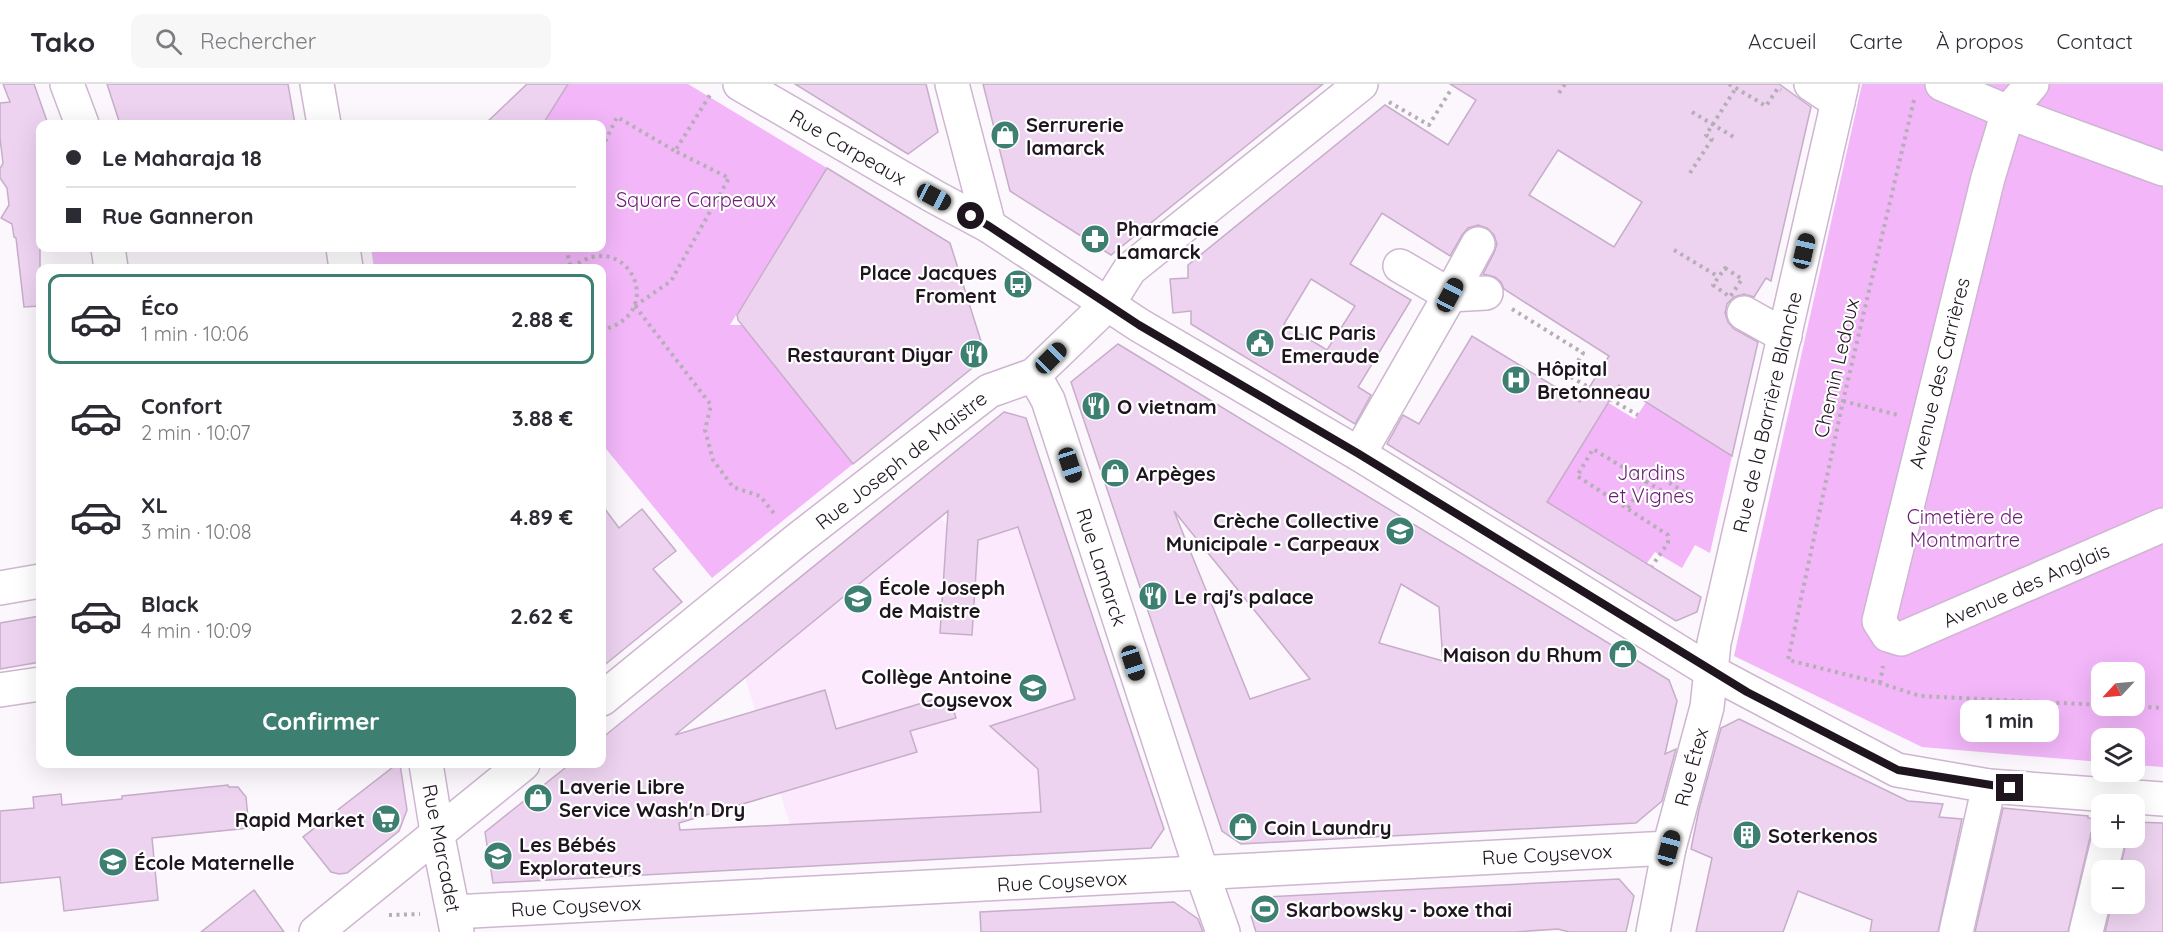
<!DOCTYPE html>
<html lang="fr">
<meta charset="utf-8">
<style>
:root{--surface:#fff;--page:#f7f7f7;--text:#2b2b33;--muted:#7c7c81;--line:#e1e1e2;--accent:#3d7f70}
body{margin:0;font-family:Quicksand,sans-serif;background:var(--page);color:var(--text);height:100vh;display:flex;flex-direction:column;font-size:22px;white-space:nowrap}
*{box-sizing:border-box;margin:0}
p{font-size:20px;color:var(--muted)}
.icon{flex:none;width:33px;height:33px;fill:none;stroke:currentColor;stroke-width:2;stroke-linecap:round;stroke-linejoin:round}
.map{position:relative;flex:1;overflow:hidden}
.side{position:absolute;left:36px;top:180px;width:570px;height:504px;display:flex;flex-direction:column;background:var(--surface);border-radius:12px;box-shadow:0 6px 24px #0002}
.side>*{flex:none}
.guide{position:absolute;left:36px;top:36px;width:570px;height:132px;border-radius:12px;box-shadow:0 6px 24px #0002;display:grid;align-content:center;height:132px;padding:0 30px;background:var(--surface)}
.needle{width:39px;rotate:244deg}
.buttons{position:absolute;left:2091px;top:578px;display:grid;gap:12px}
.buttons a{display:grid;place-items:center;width:54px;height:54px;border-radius:12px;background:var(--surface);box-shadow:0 6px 24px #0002;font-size:30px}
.end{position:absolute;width:27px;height:27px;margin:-14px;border:8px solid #1e151f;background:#fff;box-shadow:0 0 0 3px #fff}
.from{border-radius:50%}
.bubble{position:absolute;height:42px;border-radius:12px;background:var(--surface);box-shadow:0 6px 24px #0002;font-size:20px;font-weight:700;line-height:42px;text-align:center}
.car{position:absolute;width:18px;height:36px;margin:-18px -9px;border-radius:8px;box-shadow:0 0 4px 2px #0007;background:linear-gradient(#222 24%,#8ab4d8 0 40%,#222 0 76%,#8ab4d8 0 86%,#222 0)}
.guide b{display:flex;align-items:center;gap:21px;height:57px;font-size:22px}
.guide b+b{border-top:2px solid var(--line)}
.guide i{width:15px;height:15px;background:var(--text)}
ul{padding:10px 0 0;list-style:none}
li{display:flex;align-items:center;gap:18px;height:90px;margin:0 12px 9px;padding:0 18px;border:3px solid transparent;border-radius:12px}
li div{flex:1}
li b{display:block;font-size:22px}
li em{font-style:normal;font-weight:700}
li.selected{border-color:var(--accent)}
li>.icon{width:54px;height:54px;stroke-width:1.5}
.cta{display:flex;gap:12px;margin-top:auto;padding:12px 30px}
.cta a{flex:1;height:69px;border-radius:12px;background:var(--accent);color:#fff;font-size:24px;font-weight:700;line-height:69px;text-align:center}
header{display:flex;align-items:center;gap:36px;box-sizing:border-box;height:84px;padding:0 30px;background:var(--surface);border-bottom:2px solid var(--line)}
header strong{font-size:28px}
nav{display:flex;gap:33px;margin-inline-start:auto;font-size:21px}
.search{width:420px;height:54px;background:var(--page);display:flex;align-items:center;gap:15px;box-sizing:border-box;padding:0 21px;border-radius:12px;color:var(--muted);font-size:22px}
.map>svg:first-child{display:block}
.built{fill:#fce9fe}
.green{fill:#f2b6f9;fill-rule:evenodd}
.building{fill:#edd3f0;stroke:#c6adc9;stroke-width:1.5;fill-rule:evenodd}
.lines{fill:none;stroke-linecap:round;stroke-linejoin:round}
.minor-casing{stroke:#ceb5d1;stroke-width:36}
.path{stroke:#b4aeb5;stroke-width:4;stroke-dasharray:3 4.5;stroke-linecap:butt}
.minor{stroke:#fff;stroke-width:33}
.route{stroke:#1e151f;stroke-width:8}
.labels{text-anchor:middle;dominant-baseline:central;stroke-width:4.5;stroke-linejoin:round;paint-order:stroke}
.poi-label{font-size:20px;font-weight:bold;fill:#1e151f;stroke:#fff;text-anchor:start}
.street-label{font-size:20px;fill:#1e151f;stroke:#fff}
.park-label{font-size:20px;fill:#6a1e73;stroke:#fff}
</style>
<header>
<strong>Tako</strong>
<div class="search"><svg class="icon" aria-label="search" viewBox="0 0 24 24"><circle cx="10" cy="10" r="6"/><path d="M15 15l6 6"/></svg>Rechercher</div>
<nav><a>Accueil</a><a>Carte</a><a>À propos</a><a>Contact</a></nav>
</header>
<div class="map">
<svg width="2163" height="848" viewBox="0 0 2163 848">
<rect width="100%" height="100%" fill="#fcf7fd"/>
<!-- built -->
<polygon class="built" points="914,401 963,461 1058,429 1134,655 1040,687 1043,770 792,783 790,741 745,593 718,559"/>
<!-- green -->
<g class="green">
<polygon points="568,0 688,0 827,84 730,241 742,241 853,380 712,494 602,360 602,184 374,184 371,164 602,164 602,40 543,40"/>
<path d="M1862 0H2163V683L2135 681 2134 654H2102L2101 678 1922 663 1734 572ZM2102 588H2134V621H2102Z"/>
<polygon points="1607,318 1635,335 1646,318 1732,372 1710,469 1695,461 1682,484 1655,468 1647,479 1547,418"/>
</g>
<!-- building -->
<g class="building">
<polygon points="3,0 34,0 48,40 40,40 40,222 24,223 16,154 14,153 12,140 1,134 9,121 7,104 0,94 0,85 3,79 0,54 0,19 10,18"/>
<polygon points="107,0 288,0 295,40 120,40"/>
<polygon points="527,0 568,0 543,40 485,40"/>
<polygon points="795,0 926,0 938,48 908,70"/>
<polygon points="983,0 1323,0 1111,171 1010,107"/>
<path d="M1450 0H1779L1811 23 1771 197 1766 194 1754 213 1744 210 1734 213 1727 220 1725 229 1728 238 1734 245 1758 258 1732 372 1619 301 1547 418 1701 513 1697 528 1676 537 1387 360 1403 331 1419 340 1472 252 1580 318 1609 272 1504 205 1501 198 1495 193 1483 190 1494 169 1497 160 1494 151 1487 144 1478 141 1468 144 1462 151 1450 172 1382 129 1350 180 1411 216 1358 303 1371 311 1355 340 1191 240V227L1173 229 1170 195 1188 194V181L1385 21 1448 61 1476 16ZM1558 66 1642 118 1614 163 1529 111ZM1311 195 1355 222 1327 266 1284 240Z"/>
<polygon points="827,84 950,159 986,273 853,380 738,236 737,231"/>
<path d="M1118 260 1669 596 1677 617 1665 670 1676 665 1662 717 1636 739 1241 760 1222 747 1071 298ZM1174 427 1310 595 1250 615ZM1401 500 1439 523 1443 577 1379 559Z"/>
<path d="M1004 328 1026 334 1040 376 1164 745 1151 764 493 799 485 748 570 680H602V654ZM948 427 940 549 972 551 978 456 1018 443 1075 615 990 642 1038 685 1041 728 680 746 679 739 917 668 910 647 956 634 949 611 836 645 825 606 675 651Z"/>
<polygon points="602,421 619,444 642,425 676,467 653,485 682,518 602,583"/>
<polygon points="40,532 40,578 0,585 0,539"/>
<polygon points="1739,635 1908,717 1943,720 1939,733 1962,735 1938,848 1870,848 1872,836 1798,807 1783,848 1696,848 1712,774 1691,765 1699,725 1721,644"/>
<polygon points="397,680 400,680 407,726 399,747 347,789 339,790 331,788 303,753"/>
<polygon points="228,701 229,703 238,703 246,713 249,744 152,754 158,816 64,827 60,793 0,799 0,727 34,724 33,713 61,710 62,721 122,715 122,712"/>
<polygon points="2003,724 2088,732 2088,734 2102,735 2095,741 2091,749 2068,848 1975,848"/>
<polygon points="2134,738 2163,739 2163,848 2105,848 2112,819 2134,819 2134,786 2120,786 2127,753 2134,753"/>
<polygon points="1619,795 1634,812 1626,848 1569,848 1558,845 1515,848 1256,848 1251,832 1263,813"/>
<polygon points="254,806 284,848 201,848"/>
<polygon points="1174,818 1198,835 1203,848 981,848 980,828"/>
</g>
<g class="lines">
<!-- minor casing -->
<g class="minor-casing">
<g id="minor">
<polyline points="67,0 82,40"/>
<polyline points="317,0 324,40"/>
<polyline points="740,0 935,113 989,142 1139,241 1359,370 1710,587 1897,686 1989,702 2163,715"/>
<polyline points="952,0 989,142"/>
<polyline points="1811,0 1838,18"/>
<polyline points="1942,0 2008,28 2163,85"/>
<polyline points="2032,0 2008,28 1988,94 1879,537 1888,551 1901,555 2163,441"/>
<polyline points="108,164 111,184"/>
<polyline points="343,164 346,184"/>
<polyline points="1450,211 1478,160"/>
<polyline points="1450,211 1486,209"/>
<polyline points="1744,229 1785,252"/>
<polyline points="1034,291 1048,316 1202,789 1223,848"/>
<polyline points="1359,370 1450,211 1400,182"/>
<polyline points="0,504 40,497"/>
<polyline points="0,606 40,600"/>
<polyline points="602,615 797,456 989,307 1034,291 1108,220 1130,185 1361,0"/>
<polyline points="426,680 437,748 457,848"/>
<polyline points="454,828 1669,764"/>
<polyline points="316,848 523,680"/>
<polyline points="1653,848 1669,764 1707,623 1714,559 1842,0"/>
<polyline points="1956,848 1989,702"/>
<polyline points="2086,848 2109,753"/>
</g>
</g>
<!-- path -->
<g class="path">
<polyline points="1729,0 1766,22 1778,4 1781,6"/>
<polyline points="1559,9 1565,0"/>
<polyline points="1914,16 1843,317 1788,576 1880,599 1920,612 2102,621"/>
<polyline points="1389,18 1429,41 1452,4"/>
<polyline points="1692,28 1737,55"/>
<polyline points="602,64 617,33 675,67"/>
<polyline points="1690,89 1712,55 1706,51 1736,4"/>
<polyline points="566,164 571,184"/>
<polyline points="1674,166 1719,193"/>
<path d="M572 184C625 140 671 229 602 246"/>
<polygon points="1725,184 1742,195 1730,213 1713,201"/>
<polyline points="635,222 671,197 729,94 675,67 710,11"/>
<polyline points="635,222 711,321 705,346 713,376 733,403 760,412 776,432"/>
<polyline points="1512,225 1583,269 1569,292 1638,331"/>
<polyline points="1843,317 1898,331"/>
<polyline points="1650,387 1686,409 1680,418 1593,365 1577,392 1668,451 1668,459 1652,482"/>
<polyline points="1628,424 1646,397"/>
<polyline points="1880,599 1883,582"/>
<polyline points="2111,621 2163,624"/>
<polyline points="389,831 420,830"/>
</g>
<!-- minor -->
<use href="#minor" class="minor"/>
</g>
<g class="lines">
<!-- route -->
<polyline class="route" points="971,132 989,142 1139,241 1359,370 1747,608 1898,686 2010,704"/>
</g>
<!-- icons -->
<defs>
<g id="shop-disc" transform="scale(1.5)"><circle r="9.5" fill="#3d7f70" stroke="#fff"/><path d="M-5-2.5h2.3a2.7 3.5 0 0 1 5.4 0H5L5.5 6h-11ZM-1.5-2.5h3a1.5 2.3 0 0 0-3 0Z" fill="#fff"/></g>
<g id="pharmacy-disc" transform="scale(1.5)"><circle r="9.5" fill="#3d7f70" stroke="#fff"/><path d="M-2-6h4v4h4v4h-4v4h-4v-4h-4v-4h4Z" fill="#fff"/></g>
<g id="bus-disc" transform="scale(1.5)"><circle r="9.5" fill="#3d7f70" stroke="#fff"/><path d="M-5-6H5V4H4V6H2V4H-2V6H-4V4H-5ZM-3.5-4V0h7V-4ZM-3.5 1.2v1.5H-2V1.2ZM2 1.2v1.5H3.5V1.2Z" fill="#fff"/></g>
<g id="civic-disc" transform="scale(1.5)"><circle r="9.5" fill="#3d7f70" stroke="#fff"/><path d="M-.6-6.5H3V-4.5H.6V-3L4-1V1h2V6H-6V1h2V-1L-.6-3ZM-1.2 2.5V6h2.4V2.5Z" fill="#fff"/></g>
<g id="restaurant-disc" transform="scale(1.5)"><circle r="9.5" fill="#3d7f70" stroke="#fff"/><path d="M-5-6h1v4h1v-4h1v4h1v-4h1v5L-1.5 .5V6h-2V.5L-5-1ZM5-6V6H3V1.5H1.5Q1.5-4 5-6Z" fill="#fff"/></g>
<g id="hospital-disc" transform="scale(1.5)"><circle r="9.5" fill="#3d7f70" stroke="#fff"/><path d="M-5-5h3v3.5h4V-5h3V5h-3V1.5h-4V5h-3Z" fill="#fff"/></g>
<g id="school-disc" transform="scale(1.5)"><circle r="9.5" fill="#3d7f70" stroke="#fff"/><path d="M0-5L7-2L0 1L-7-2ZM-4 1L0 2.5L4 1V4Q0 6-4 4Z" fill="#fff"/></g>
<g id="supermarket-disc" transform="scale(1.5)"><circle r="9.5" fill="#3d7f70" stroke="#fff"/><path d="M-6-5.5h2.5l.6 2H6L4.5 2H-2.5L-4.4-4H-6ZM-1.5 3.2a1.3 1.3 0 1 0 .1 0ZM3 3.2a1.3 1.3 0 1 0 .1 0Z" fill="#fff"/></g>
<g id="building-disc" transform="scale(1.5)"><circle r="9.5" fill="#3d7f70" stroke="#fff"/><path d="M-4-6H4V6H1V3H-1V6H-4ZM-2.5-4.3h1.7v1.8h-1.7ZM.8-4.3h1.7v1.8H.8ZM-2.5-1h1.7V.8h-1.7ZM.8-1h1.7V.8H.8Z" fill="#fff"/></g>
<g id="stadium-disc" transform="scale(1.5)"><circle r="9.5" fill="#3d7f70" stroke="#fff"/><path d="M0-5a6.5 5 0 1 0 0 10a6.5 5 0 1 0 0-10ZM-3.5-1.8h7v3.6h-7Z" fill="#fff"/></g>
</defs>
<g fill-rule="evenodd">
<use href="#shop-disc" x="1005" y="51"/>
<use href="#pharmacy-disc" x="1095" y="155"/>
<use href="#bus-disc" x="1018" y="200"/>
<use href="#civic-disc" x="1260" y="259"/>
<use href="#restaurant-disc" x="974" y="270"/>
<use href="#hospital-disc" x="1516" y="296"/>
<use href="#restaurant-disc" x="1096" y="322"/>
<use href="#shop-disc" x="1115" y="389"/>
<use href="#school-disc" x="1400" y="447"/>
<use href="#restaurant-disc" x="1153" y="512"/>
<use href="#school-disc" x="858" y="515"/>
<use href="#shop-disc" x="1623" y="570"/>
<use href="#school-disc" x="1033" y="604"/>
<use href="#shop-disc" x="538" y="714"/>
<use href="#supermarket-disc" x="386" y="735"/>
<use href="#shop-disc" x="1243" y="743"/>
<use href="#building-disc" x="1747" y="751"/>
<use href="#school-disc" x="498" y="772"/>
<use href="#school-disc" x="113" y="778"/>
<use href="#stadium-disc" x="1265" y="825"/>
</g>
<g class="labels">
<!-- poi labels -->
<g class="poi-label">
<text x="1026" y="40">Serrurerie<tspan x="1026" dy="23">lamarck</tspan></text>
<text x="1116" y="144">Pharmacie<tspan x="1116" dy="23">Lamarck</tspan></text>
<text x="997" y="188" text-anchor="end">Place Jacques<tspan x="997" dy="23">Froment</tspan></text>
<text x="1281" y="248">CLIC Paris<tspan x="1281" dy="23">Emeraude</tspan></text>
<text x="953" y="270" text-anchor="end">Restaurant Diyar</text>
<text x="1537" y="284">Hôpital<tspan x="1537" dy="23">Bretonneau</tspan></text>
<text x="1117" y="322">O vietnam</text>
<text x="1136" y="389">Arpèges</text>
<text x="1379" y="436" text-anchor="end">Crèche Collective<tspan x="1379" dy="23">Municipale - Carpeaux</tspan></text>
<text x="879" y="503">École Joseph<tspan x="879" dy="23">de Maistre</tspan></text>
<text x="1174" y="512">Le raj's palace</text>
<text x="1602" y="570" text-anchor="end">Maison du Rhum</text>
<text x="1012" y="592" text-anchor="end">Collège Antoine<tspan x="1012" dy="23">Coysevox</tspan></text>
<text x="559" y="702">Laverie Libre<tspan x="559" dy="23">Service Wash'n Dry</tspan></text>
<text x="365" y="735" text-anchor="end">Rapid Market</text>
<text x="1264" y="743">Coin Laundry</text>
<text x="1768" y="751">Soterkenos</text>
<text x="519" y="760">Les Bébés<tspan x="519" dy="23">Explorateurs</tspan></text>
<text x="134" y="778">École Maternelle</text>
<text x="1286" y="825">Skarbowsky - boxe thai</text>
</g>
<!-- street labels -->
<g class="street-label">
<text transform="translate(848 63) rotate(30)">Rue Carpeaux</text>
<text transform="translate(1836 284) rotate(-77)">Chemin Ledoux</text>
<text transform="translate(1939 289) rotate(-76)">Avenue des Carrières</text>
<text transform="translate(1767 328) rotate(-77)">Rue de la Barrière Blanche</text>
<text transform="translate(901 376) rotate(-38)">Rue Joseph de Maistre</text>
<text transform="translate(1102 483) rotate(72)">Rue Lamarck</text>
<text transform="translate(2026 501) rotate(-24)">Avenue des Anglais</text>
<text transform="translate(1691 683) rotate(-75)">Rue Étex</text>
<text transform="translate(442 764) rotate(79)">Rue Marcadet</text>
<text transform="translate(1547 770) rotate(-3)">Rue Coysevox</text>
<text transform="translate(1062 797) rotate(-3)">Rue Coysevox</text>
<text transform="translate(576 822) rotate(-3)">Rue Coysevox</text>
</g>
<!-- park labels -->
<g class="park-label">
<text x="696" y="115">Square Carpeaux</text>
<text x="1651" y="388">Jardins<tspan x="1651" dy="23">et Vignes</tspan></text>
<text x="1965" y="432">Cimetière de<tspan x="1965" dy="23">Montmartre</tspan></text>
</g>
</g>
</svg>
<div class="buttons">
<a><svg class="needle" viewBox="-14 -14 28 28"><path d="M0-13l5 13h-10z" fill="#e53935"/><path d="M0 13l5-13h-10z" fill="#7c7c81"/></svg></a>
<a><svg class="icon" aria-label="layers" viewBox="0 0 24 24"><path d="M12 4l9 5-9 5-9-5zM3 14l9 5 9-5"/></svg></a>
<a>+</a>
<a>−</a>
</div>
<i class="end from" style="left:971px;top:132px"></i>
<i class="end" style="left:2010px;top:704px"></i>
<div class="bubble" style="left:1960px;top:616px;width:99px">1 min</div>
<i class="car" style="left:934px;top:113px;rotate:118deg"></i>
<i class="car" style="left:1804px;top:167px;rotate:13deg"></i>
<i class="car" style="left:1450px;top:211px;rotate:28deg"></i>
<i class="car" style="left:1051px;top:274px;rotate:45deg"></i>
<i class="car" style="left:1070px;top:381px;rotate:162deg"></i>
<i class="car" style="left:1133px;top:579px;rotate:162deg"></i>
<i class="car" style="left:1669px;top:764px;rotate:15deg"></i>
<div class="guide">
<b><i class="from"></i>Le Maharaja 18</b>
<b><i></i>Rue Ganneron</b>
</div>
<section class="side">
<ul>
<li class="selected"><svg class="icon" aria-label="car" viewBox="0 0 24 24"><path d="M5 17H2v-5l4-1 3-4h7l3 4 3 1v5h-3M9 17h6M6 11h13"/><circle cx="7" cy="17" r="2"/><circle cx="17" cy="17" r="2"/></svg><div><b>Éco</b><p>1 min · 10:06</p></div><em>2.88 €</em></li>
<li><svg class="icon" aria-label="car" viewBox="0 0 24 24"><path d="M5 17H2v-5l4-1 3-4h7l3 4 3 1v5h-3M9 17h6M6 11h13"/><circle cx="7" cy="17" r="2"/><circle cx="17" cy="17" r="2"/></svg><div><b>Confort</b><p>2 min · 10:07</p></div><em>3.88 €</em></li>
<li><svg class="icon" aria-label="car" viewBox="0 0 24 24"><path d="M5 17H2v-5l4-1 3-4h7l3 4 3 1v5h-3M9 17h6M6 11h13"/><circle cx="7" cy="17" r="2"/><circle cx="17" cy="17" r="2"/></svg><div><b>XL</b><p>3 min · 10:08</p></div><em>4.89 €</em></li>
<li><svg class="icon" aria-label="car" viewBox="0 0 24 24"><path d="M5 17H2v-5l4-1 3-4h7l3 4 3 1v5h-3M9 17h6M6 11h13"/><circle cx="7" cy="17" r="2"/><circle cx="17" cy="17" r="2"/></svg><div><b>Black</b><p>4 min · 10:09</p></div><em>2.62 €</em></li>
</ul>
<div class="cta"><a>Confirmer</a></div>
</section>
</div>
